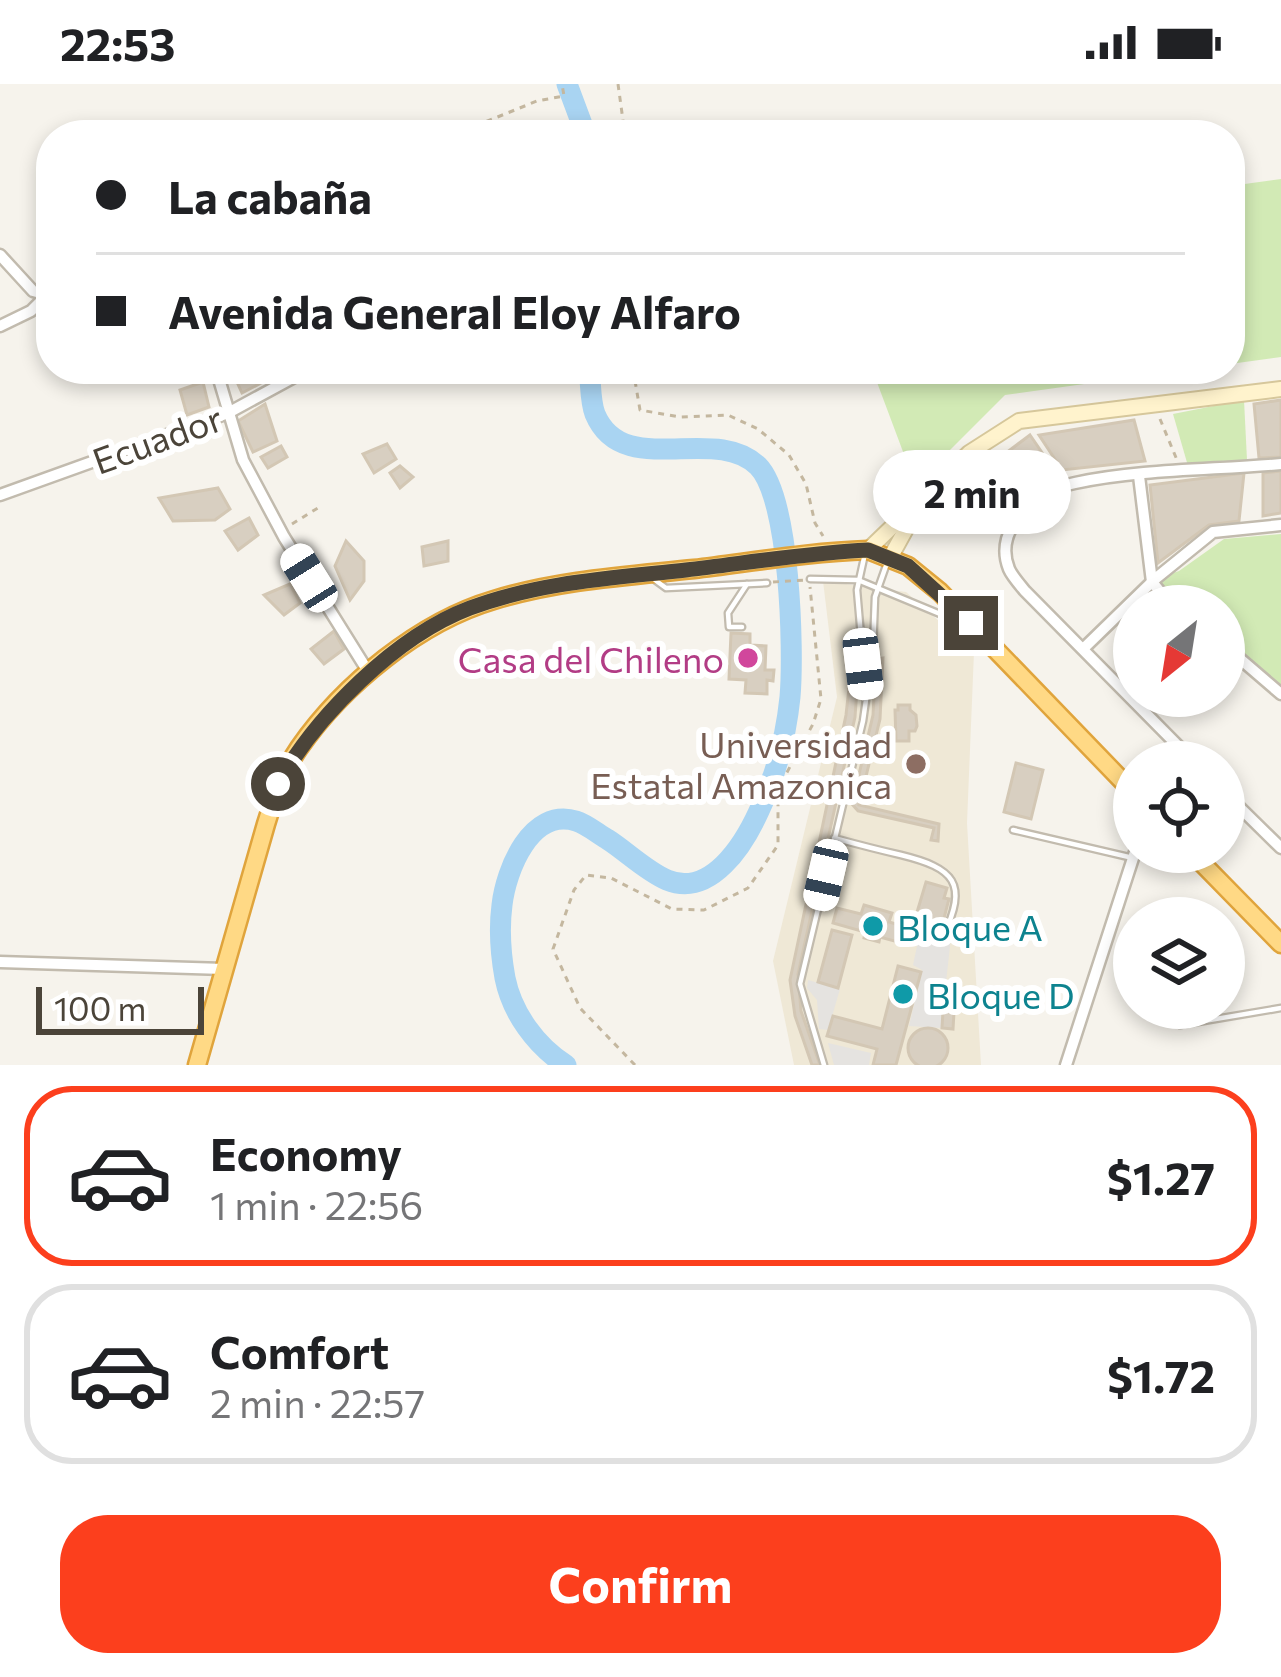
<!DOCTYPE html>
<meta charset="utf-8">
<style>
:root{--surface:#fff;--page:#f2f2f2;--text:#202124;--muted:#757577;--line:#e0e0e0;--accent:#fc3f1d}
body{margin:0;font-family:Commissioner,sans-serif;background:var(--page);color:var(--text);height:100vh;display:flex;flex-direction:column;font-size:45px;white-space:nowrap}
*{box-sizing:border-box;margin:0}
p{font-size:39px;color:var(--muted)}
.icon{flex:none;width:66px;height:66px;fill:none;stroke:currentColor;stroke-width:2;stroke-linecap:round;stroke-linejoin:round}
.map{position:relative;height:981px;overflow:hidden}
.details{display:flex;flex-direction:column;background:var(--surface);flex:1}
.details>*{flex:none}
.guide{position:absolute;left:36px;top:36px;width:1209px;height:264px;border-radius:48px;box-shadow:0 6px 18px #0003;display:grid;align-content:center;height:264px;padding:0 60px;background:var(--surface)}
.needle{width:78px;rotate:210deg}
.controls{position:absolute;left:1113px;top:501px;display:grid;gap:24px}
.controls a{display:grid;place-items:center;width:132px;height:132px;border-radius:50%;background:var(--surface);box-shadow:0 6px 18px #0003;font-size:60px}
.scale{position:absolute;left:36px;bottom:30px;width:168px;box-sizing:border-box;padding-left:12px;border:6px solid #4b4439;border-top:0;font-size:33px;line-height:42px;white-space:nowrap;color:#4b4439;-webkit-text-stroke:9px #fff;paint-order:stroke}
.end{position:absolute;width:54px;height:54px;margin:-27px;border:15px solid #4b4439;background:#fff;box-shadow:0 0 0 6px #fff}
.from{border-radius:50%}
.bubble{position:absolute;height:84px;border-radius:42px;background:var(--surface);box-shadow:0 6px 18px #0003;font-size:39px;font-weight:700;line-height:84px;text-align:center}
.car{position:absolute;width:36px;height:72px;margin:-36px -18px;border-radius:15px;box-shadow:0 0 9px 3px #0007;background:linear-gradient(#fff 24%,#345 0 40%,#fff 0 76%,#345 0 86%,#fff 0)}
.guide b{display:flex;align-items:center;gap:42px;height:114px;font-size:45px}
.guide b+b{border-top:3px solid var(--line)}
.guide i{width:30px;height:30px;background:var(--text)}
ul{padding:21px 0 0;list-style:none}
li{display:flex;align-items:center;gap:36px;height:180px;margin:0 24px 18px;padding:0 36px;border:6px solid var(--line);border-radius:48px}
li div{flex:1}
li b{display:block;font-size:45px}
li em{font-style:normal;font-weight:700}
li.on{border-color:var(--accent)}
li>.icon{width:108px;height:108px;stroke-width:1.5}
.action{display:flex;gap:24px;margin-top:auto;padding:24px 60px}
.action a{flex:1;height:138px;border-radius:48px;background:var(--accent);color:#fff;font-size:48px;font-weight:700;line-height:138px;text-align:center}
.status{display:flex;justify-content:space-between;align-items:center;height:84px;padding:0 60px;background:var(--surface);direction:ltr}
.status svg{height:33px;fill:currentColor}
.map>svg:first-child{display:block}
.education{fill:#efe8d6}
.green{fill:#d2eab5}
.parking{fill:#e5e3e0}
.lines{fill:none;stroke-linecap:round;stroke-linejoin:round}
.river{stroke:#a9d4f2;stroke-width:21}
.building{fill:#d8cfc1;stroke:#d3c7b4;stroke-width:3}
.service-casing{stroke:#c2bbae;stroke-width:9}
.minor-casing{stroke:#c2bbae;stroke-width:15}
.secondary-casing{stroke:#d6c79b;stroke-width:18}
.trunk-casing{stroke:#e0a43c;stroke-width:21}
.path{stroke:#c4b79f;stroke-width:3;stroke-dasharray:6 6;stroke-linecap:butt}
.service{stroke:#fff;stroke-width:4.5}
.minor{stroke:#fff;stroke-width:10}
.secondary{stroke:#fff3cd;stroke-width:14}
.trunk{stroke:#ffd985;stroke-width:16}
.route{stroke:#4b4439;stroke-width:15}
.hotel-dot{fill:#d1479c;stroke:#fff;stroke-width:4.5}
.education-dot{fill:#8d6e63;stroke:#fff;stroke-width:4.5}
.culture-dot{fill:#0f9aa8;stroke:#fff;stroke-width:4.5}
.labels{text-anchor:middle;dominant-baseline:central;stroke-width:12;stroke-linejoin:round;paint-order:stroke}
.street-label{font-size:36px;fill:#4b4439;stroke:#fff}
.hotel-label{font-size:36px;fill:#b23c85;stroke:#fff;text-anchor:end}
.education-label{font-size:36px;fill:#785e54;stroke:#fff;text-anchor:end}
.culture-label{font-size:36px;fill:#0d838f;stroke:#fff;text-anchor:start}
</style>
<div class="status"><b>22:53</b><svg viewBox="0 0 49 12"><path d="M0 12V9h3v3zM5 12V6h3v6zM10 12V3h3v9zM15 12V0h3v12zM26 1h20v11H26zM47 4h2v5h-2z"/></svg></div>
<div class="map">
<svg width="1281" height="981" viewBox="0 0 1281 981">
<rect width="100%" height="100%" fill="#f6f3ec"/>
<!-- education -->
<polygon class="education" points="823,497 906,508 974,568 967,739 981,981 794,981 773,877 837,613"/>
<!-- green -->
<g class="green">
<polygon points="1281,95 1281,273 1230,280 1230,102"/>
<polygon points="872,285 1192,285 1005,311 912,404 914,397"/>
<polygon points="1244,316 1247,376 1188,382 1173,330"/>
<polygon points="1281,450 1281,610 1224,558 1224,522 1185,522 1155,495 1179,487 1224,455"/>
</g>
<!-- parking -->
<g class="parking">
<polygon points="920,848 951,853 941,944 909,942 922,886 913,881"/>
<polygon points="808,896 840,905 828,946 819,945 817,916 807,904"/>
<polygon points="828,959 871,969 869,981 834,981"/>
</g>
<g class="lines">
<!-- river -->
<g class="river">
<polyline points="567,0 586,51"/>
<path d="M566 981C536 962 512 929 505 894 501 872 499 844 502 821 506 786 531 723 576 737 586 740 597 749 607 755 626 767 646 787 667 796 711 814 744 760 759 727 776 691 786 652 790 613 794 566 790 414 758 382 714 339 623 397 595 330 590 317 591 299 589 285"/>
</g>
</g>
<!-- building -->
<g class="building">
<polygon points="231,285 258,285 261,299 242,309"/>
<polygon points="203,298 209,323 187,331 180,306"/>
<polygon points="1281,316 1281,373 1259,374 1254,320"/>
<polygon points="265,320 277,357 253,368 238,337"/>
<polygon points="1134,336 1145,377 1062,386 1039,351"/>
<polygon points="1030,351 1058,392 996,422 974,393"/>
<polygon points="387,360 396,375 374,389 363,370"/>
<polygon points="281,362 287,373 268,384 261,373"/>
<polygon points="400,382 413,393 400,404 390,389"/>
<polygon points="1281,387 1281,429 1263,432 1263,389"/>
<polygon points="1244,389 1239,437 1209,441 1158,479 1150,401"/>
<polygon points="218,404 230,425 215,436 173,437 159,414"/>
<polygon points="249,434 258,451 238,466 225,447"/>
<polygon points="346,457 364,477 364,497 350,516 335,482"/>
<polygon points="448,457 448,477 424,482 422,463"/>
<polygon points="290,500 300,519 284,531 264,511"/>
<polygon points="334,547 344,565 324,580 311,565"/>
<polygon points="731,549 750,550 750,561 766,562 765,586 774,586 773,597 767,596 767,610 745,609 746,596 729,595"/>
<polygon points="883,574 880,635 859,721 939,740 938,757 931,756 934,744 858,727 852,720 873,631 876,575"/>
<polygon points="859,576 855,633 798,890 801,927 820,981 812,981 795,932 790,896 846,631 852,577"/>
<polygon points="898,621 910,621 910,626 916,631 917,642 915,647 909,647 909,657 896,657 895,626 898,626"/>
<polygon points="1016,679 1043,686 1031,735 1004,728"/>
<polygon points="926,798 947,804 944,814 949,815 942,842 915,835"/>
<polygon points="864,821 892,829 889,838 913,845 909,861 880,853 879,858 864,854 865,848 833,839 837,824 861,830"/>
<polygon points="832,846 852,851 838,904 818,898"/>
<polygon points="898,882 921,888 896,981 873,981 877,965 827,952 833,932 882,945"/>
<polygon points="943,927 954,928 953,945 942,944"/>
<circle cx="928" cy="964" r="20"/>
</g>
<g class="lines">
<!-- service casing -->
<g class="service-casing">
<g id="service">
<polyline points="864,474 857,506 865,599"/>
<polyline points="810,495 858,496 957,537"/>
<polyline points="655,496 666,504 767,499"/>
<polyline points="742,543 729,543 728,529 747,500"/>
<polyline points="1013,746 1133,774"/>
<path d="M834 754C856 760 879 766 901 771 954 784 969 799 943 852"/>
<polyline points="1180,941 1281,924"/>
<polyline points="824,981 800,900 863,637 873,566 875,513 887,479"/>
</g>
</g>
<!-- minor casing -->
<g class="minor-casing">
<g id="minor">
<polyline points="0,171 33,207 51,212"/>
<polyline points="0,242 31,227 46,212"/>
<polyline points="216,285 243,376 284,453 369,589"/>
<polyline points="1139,392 1152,498 1172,522"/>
<polyline points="0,411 228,329 309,285"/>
<polyline points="1224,561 1281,610"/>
<polyline points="1084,564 1155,495 1213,448 1281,441"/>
<path d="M1194 678 1025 507C1020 501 1012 492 1009 485 992 443 1039 406 1075 399 1141 385 1214 386 1281 380"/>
<polyline points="1224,708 1281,764"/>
<polyline points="0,878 224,885"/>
<polyline points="1066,981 1135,768"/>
</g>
</g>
<!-- secondary casing -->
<g class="secondary-casing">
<g id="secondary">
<polyline points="868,466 969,369 1019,337 1281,305"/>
<polyline points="890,474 917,425"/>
</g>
</g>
<!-- trunk casing -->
<g class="trunk-casing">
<g id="trunk">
<polyline points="1191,768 1281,860"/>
<path d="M197 981 266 740C274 714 283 687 299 664 343 601 419 538 494 516 559 496 627 492 694 485 752 478 810 468 868 466L908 482 940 508 1134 709"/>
</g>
</g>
<!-- path -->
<g class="path">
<polyline points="618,0 625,51"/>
<polyline points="453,51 537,17 564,12 562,0"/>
<polyline points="633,285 640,326 680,333 728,331 758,345 789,371 806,400 815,439 823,452"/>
<polyline points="1160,335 1177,376"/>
<polyline points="292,440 321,422"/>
<polyline points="773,498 805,496"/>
<polyline points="635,981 580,924 553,865 574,806 586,791 611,794 672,825 704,826 748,804 778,761 778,705 813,640 821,615 810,503"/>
</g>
<!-- service -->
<use href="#service" class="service"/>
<!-- minor -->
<use href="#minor" class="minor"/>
<!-- secondary -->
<use href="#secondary" class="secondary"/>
<!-- trunk -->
<use href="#trunk" class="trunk"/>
</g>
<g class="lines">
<!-- route -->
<path class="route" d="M278 700C316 632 396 552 470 524 539 498 613 494 686 486 746 479 807 469 868 466L908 482 971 539"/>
</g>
<!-- markers -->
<circle class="hotel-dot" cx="748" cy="574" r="12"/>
<circle class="education-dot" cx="916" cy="680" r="12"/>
<g class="culture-dot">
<circle cx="873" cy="842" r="12"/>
<circle cx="903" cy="910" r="12"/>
</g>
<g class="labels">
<!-- street labels -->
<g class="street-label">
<text transform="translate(157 354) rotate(-20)">Ecuador</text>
</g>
<!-- hotel labels -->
<g class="hotel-label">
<text x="724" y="574">Casa del Chileno</text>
</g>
<!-- education labels -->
<g class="education-label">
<text x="892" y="659">Universidad<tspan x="892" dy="41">Estatal Amazonica</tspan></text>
</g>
<!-- culture labels -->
<g class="culture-label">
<text x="897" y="842">Bloque A</text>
<text x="927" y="910">Bloque D</text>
</g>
</g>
</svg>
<div class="controls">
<a><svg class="needle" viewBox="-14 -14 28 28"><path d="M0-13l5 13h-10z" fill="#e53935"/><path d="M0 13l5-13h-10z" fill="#757577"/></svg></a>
<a><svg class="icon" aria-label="locate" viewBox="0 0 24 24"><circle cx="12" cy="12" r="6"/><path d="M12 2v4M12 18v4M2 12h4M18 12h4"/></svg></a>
<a><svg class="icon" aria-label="layers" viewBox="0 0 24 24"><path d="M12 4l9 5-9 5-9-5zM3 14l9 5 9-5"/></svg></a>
</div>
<div class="scale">100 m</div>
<i class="end from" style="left:278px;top:700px"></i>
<i class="end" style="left:971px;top:539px"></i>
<div class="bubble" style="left:873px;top:366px;width:198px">2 min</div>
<i class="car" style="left:309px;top:494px;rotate:328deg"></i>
<i class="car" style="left:863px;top:580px;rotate:173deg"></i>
<i class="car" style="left:826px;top:791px;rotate:193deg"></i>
<div class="guide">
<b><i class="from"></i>La cabaña</b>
<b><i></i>Avenida General Eloy Alfaro</b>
</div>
</div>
<section class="details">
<ul>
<li class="on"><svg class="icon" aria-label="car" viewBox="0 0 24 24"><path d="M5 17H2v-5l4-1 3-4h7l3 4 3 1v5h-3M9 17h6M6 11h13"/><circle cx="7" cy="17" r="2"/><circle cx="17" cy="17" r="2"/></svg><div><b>Economy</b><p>1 min · 22:56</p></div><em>$1.27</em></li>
<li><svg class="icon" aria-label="car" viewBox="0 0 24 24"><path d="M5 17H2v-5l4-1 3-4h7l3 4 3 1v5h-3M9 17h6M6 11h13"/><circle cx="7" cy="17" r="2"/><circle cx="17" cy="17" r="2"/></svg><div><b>Comfort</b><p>2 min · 22:57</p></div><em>$1.72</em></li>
</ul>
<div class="action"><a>Confirm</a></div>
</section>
